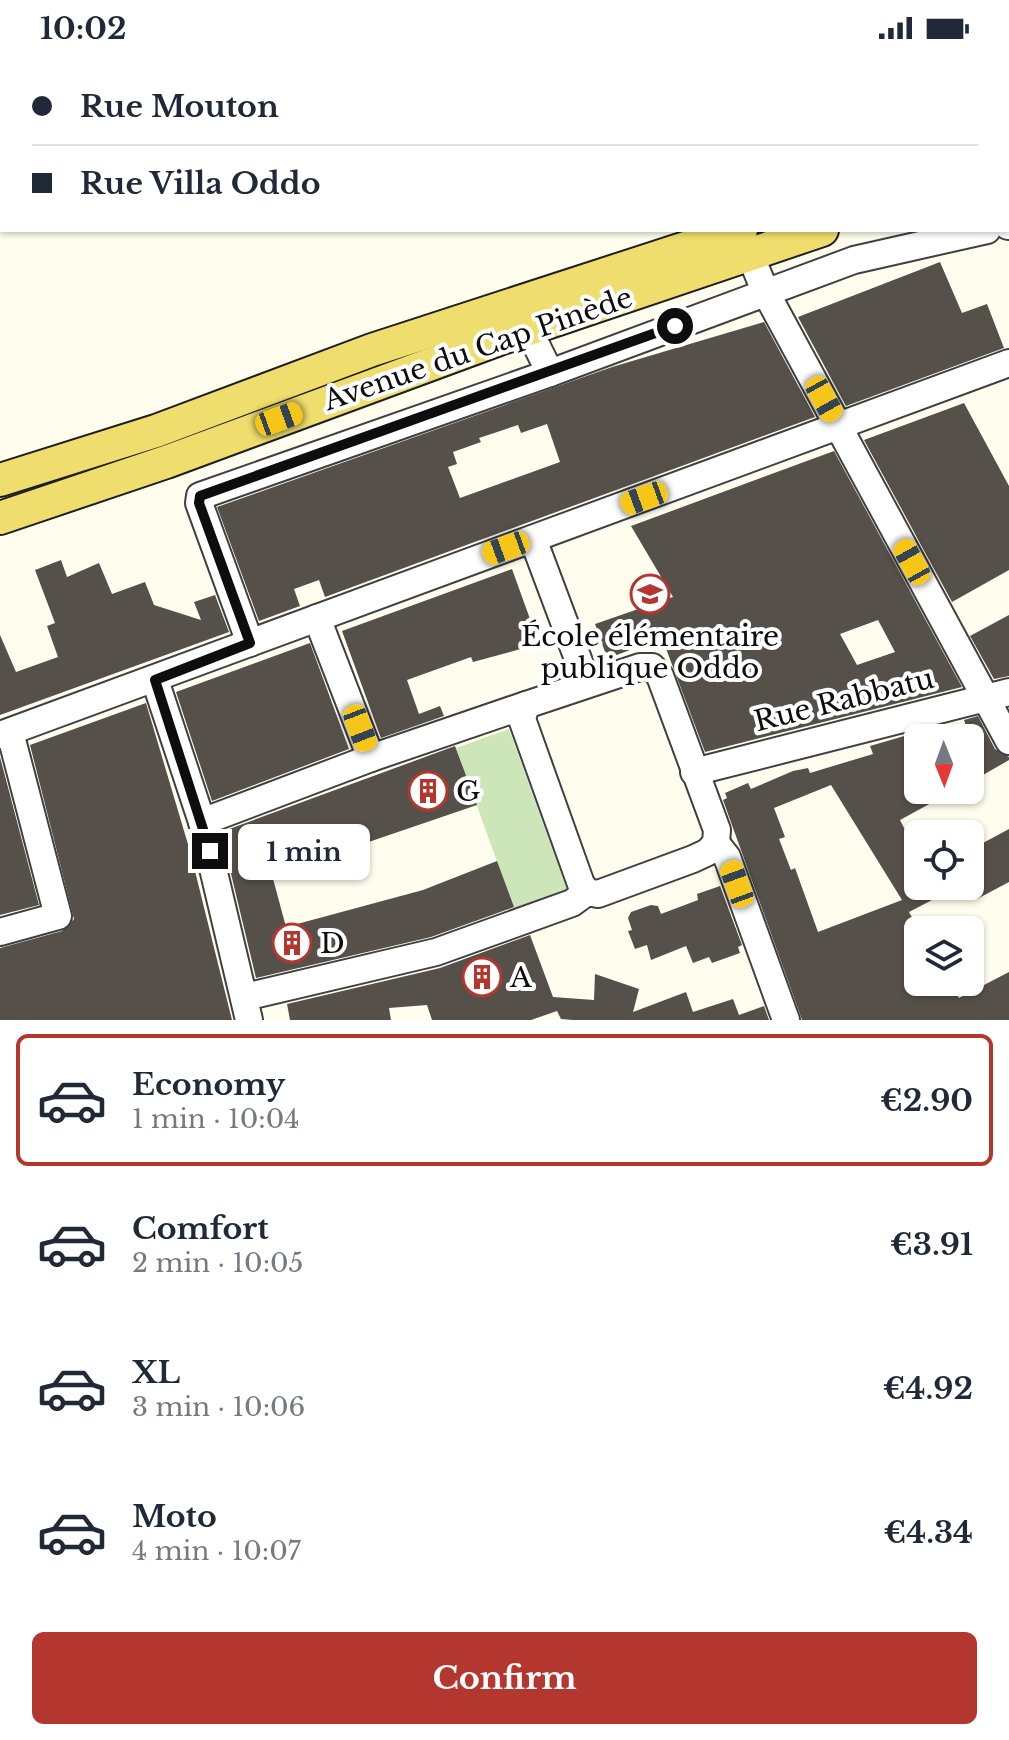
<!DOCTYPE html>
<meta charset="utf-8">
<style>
:root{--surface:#fff;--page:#f2f2f3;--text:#1f2937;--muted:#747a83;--line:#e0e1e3;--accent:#b4372f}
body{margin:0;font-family:"Libre Baskerville",serif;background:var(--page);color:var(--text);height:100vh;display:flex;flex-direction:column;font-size:30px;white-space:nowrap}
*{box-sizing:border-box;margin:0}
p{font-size:26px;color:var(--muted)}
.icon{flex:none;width:44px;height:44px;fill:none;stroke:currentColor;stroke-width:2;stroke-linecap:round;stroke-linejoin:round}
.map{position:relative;height:964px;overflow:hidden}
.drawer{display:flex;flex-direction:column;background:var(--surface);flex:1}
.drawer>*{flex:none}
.top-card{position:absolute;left:0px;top:0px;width:1010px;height:176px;box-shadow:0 2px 6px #0004;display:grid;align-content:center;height:176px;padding:0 32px;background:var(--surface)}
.needle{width:52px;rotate:179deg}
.controls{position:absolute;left:904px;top:668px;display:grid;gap:16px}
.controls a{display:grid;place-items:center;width:80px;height:80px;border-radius:12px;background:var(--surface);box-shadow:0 2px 6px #0004;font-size:40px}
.end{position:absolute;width:36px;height:36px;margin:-18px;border:10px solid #0d0d0d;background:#fff;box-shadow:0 0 0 4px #fff}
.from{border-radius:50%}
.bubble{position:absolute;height:56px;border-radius:12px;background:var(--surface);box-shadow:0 2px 6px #0004;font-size:26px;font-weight:800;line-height:56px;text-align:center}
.car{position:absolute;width:24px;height:48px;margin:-24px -12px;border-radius:10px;box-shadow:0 0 6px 2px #0007;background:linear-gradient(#f5c518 24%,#345 0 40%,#f5c518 0 76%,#345 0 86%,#f5c518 0)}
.top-card b{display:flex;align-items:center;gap:28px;height:76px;font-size:30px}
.top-card b+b{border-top:2px solid var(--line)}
.top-card i{width:20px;height:20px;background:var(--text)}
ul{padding:14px 0 0;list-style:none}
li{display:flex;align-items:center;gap:24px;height:132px;margin:0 16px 12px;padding:0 16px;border:4px solid transparent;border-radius:12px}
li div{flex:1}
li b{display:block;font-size:30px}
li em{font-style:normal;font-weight:800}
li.selected{border-color:var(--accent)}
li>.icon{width:72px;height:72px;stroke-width:1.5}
.action{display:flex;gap:16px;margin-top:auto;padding:16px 32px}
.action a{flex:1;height:92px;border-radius:12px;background:var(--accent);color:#fff;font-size:32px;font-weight:800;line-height:92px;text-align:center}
.status{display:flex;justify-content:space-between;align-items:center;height:56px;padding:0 40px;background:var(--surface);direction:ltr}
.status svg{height:22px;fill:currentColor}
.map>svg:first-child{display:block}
.green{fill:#cce6ba}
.building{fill:#55504a;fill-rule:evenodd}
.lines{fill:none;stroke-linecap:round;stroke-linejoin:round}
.minor-casing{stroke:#404040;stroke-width:30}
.major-casing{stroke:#1e1e1e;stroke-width:36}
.minor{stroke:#fff;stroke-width:26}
.major{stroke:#efde6d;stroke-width:32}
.route{stroke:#0d0d0d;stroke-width:10}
.labels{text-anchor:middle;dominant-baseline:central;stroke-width:8;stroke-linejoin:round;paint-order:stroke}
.street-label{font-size:28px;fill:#0d0d0d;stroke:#fff}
.poi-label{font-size:28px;fill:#0d0d0d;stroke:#fff;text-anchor:start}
</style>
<div class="status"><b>10:02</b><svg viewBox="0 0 49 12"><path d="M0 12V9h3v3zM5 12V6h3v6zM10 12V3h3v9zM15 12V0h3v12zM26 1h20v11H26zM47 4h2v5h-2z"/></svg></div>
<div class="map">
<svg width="1009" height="964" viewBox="0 0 1009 964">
<rect width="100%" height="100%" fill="#fefdee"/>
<!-- green -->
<polygon class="green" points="509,673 568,836 515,855 456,692"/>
<!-- building -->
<g class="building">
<polygon points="940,206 962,257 987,248 1004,292 846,350 798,261"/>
<path d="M764 266 815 361 325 541 319 524 294 533 300 550 259 565 217 451 612 311ZM547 368 560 406 460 442 448 411 457 408 453 396 481 386 479 382 518 369 521 377Z"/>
<polygon points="964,347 1009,430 1009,514 952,546 864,384"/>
<path d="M834 395 962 631 705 696 662 582 614 600 605 596 595 568 673 541 631 470ZM878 564 895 596 857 609 840 578Z"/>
<polygon points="61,504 67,521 99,507 112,538 145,526 154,549 201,564 194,546 215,539 229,576 0,659 0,579 16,616 58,601 47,570 55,567 35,514"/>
<polygon points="512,513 539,588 473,606 471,601 407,624 419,658 440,650 444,660 381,682 342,575"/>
<polygon points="1009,559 1009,620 994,623 970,580"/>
<polygon points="310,587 349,693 212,745 176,636"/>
<polygon points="146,647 190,795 232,964 0,964 0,892 62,875 74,863 30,689"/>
<polygon points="978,660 995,693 1009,701 1009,704 983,719 964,664"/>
<path d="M918 676V734H955L900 764 918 799V830H959L909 856 907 853 918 871V926H950L959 942 1009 916V964H802L723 744 727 742 725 737 748 727 751 733 793 715 808 712 810 717 873 698 870 690ZM831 729 902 844 818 876 795 812 791 814 779 783 785 781 774 752Z"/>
<polygon points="455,690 477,749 272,819 286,871 423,834 497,805 514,851 431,881 256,922 221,776"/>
<polygon points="0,701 39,849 0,859"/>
<polygon points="1009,773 1009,826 977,843 970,830 970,794"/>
<polygon points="720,830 742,889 738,891 740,897 712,907 709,901 693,907 686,890 651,904 647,889 635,893 628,875 632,874 628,862 631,856 651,849 658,850 661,858 698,844 697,838"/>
<polygon points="530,879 553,941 594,944 595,918 639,933 633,956 686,936 693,956 733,943 739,959 764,950 769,964 573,964 561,963 557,955 531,964 432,964 427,949 389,952 391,964 290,964 287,948 440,912"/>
</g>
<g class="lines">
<!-- minor casing -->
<g class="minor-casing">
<g id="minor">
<polyline points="1001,0 1002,2"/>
<polyline points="1008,68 1009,68"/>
<polyline points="1008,170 1009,170"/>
<polyline points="742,179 765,235 1009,685"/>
<polyline points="520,256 550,317"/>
<polyline points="533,483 587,627"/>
<polyline points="317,562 371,702"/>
<polyline points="250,587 199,447 200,440 550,317 854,204 987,174"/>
<polygon points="640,611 652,611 660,620 717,774 716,787 708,796 693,803 598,838 587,836 581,828 522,663 526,649"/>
<polyline points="155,624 202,766 249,964"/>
<polyline points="0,679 1009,307"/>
<polyline points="694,716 1009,636"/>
<polyline points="202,766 371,702 526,649"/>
<polyline points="716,787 727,801 786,964"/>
<polyline points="0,876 58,860 10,676"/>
<polyline points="245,941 436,896 572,847 587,836"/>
</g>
</g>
<!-- major casing -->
<g class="major-casing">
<g id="major">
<polyline points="1008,100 1009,100"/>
<polyline points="0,424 156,375 372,294 741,174"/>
<polyline points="0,462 166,406 499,283 822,174"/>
</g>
</g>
<!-- minor -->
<use href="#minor" class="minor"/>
<!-- major -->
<use href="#major" class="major"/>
</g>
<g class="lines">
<!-- route -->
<polyline class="route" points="210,795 155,624 250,587 199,447 200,440 675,270"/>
</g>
<!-- icons -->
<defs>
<g id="school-ring" transform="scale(2)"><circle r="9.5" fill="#fff" stroke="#b4372f" stroke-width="1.5"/><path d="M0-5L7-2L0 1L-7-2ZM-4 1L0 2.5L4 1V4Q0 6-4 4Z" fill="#b4372f"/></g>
<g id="building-ring" transform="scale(2)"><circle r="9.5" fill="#fff" stroke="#b4372f" stroke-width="1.5"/><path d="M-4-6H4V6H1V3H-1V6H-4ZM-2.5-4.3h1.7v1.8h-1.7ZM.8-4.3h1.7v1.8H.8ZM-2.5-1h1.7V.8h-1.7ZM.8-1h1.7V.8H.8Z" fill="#b4372f"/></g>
</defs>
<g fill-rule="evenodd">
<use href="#school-ring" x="650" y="538"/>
<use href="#building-ring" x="428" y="735"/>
<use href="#building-ring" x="292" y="887"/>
<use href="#building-ring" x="482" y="921"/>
</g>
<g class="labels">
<!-- street labels -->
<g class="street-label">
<text transform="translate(478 293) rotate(-19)">Avenue du Cap Pinède</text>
<text transform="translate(844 644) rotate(-14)">Rue Rabbatu</text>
</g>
<!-- poi labels -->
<g class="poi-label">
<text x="650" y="580" text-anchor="middle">École élémentaire<tspan x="650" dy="32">publique Oddo</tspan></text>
<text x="456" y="735">G</text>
<text x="320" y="887">D</text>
<text x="510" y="921">A</text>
</g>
</g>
</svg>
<div class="controls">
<a><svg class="needle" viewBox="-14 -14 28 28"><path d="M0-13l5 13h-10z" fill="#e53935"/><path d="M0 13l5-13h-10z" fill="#747a83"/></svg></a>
<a><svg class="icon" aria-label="locate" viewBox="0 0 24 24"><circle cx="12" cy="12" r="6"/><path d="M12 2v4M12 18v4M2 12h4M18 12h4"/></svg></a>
<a><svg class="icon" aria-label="layers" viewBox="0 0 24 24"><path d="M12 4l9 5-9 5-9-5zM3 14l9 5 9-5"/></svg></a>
</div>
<i class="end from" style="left:675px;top:270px"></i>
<i class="end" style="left:210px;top:795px"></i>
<div class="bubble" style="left:238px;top:768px;width:132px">1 min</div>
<i class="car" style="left:824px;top:343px;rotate:151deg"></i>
<i class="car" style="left:279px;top:363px;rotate:70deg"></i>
<i class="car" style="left:644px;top:442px;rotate:250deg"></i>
<i class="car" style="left:506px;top:492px;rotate:250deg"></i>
<i class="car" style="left:912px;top:506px;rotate:331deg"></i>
<i class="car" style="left:360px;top:672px;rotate:159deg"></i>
<i class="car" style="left:737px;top:828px;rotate:340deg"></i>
<div class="top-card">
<b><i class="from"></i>Rue Mouton</b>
<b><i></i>Rue Villa Oddo</b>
</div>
</div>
<section class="drawer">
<ul>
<li class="selected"><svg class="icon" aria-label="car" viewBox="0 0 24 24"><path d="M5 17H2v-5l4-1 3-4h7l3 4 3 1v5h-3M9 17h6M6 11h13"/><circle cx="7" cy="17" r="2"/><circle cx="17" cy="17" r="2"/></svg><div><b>Economy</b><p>1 min · 10:04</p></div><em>€2.90</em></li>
<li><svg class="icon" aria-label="car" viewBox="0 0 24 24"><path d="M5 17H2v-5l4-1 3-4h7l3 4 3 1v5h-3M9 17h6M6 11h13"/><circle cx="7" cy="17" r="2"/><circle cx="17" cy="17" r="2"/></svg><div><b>Comfort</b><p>2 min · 10:05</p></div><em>€3.91</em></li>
<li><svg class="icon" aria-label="car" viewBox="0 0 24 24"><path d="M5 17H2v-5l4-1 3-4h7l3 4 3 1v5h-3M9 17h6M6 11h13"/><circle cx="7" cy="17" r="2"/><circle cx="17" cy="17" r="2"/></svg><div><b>XL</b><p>3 min · 10:06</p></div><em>€4.92</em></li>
<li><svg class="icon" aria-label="car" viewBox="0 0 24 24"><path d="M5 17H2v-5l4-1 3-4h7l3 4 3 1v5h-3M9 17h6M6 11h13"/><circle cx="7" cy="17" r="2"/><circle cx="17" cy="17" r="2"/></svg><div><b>Moto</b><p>4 min · 10:07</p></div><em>€4.34</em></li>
</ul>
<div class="action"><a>Confirm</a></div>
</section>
